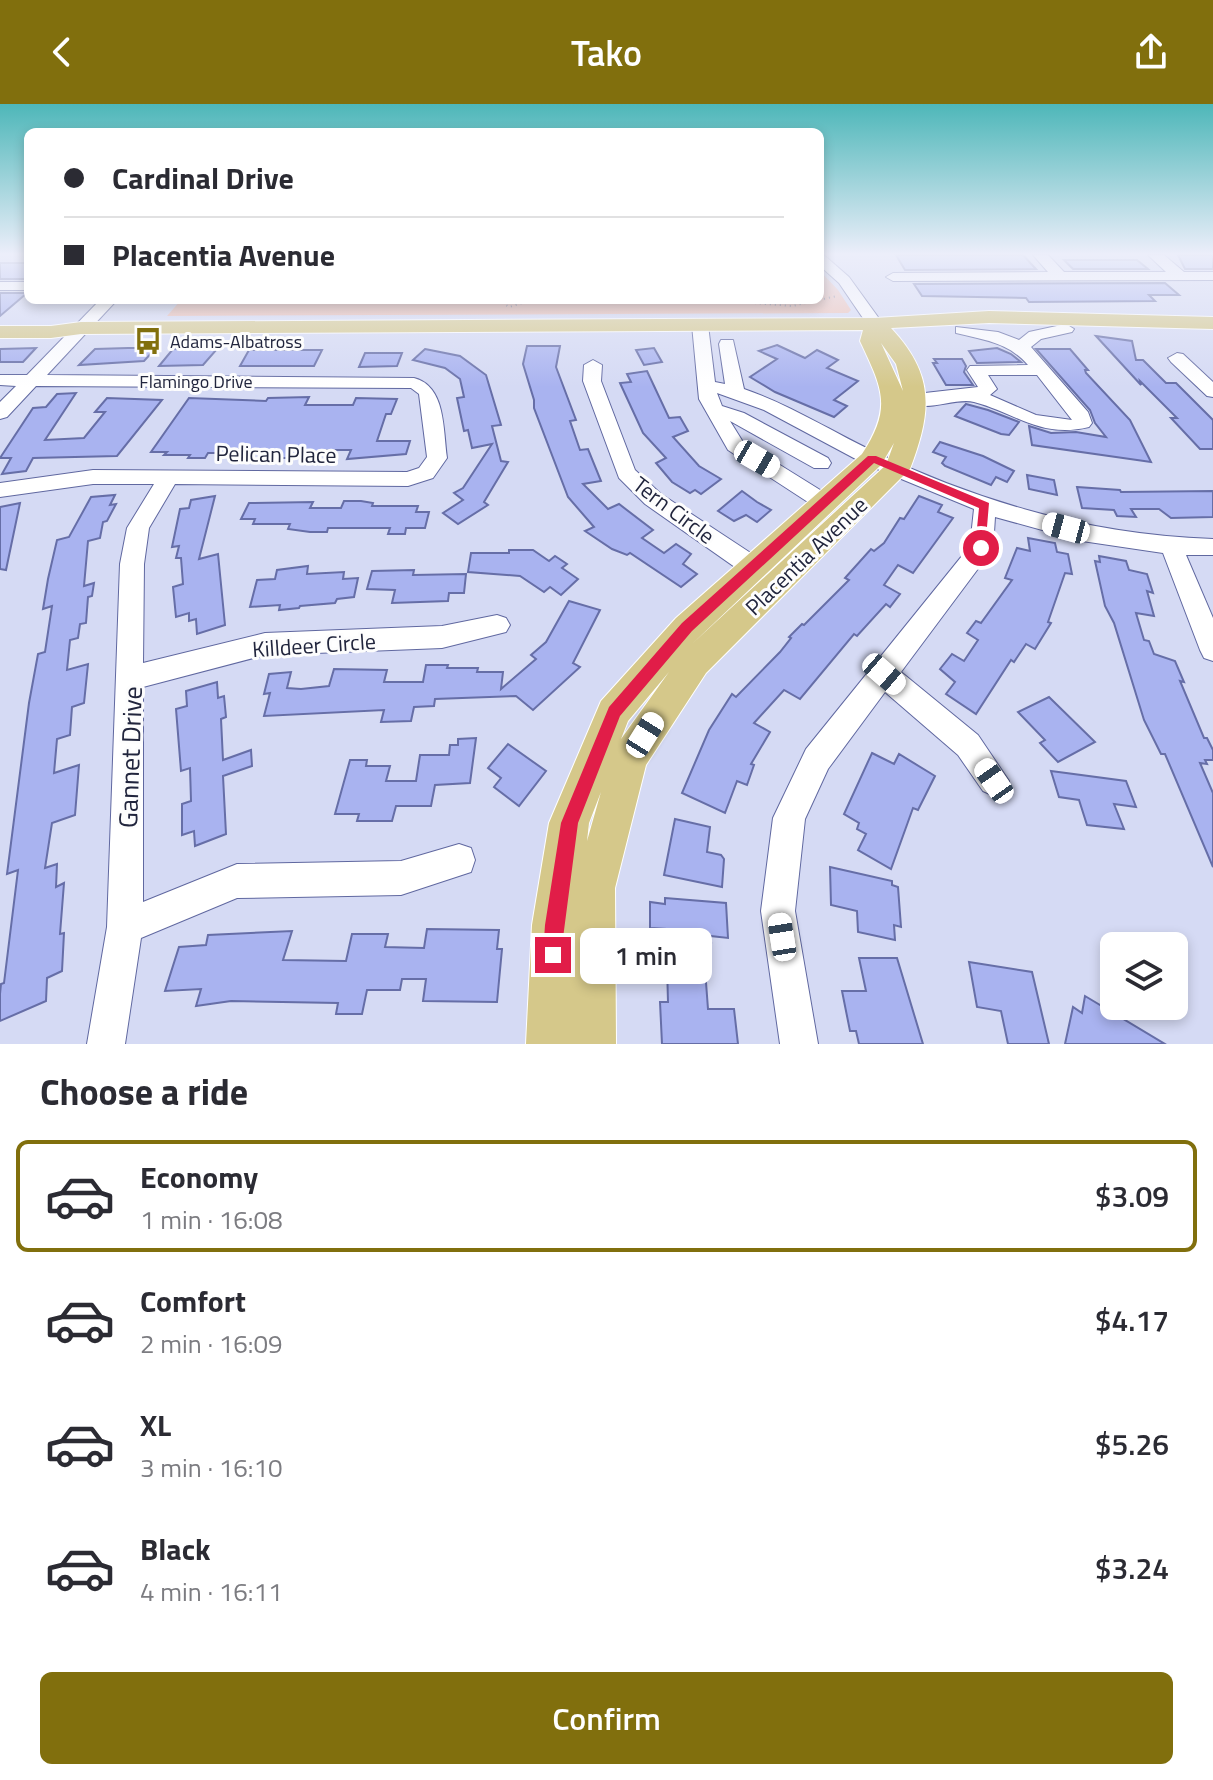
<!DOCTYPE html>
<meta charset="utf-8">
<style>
:root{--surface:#fff;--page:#f7f7f7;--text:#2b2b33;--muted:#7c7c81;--line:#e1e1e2;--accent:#816f0d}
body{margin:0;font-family:"Titillium Web",sans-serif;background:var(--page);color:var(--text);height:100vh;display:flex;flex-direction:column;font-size:30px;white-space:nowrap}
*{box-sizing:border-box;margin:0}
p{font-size:26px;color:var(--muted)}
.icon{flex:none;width:44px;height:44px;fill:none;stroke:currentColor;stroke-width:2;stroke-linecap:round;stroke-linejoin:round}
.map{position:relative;height:940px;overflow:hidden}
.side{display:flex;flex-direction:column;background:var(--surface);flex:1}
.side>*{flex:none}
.banner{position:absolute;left:24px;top:24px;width:800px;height:176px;border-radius:12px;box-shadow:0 4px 12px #0003;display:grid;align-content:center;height:176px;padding:0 40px;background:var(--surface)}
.controls{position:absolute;left:1100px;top:828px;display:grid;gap:16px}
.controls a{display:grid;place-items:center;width:88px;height:88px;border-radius:12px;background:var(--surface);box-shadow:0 4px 12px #0003;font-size:40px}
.end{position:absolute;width:36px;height:36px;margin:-18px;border:10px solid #e11d48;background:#fff;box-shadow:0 0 0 4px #fff}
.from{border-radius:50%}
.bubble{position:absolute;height:56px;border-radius:12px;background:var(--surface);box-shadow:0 4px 12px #0003;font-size:26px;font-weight:600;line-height:56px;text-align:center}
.car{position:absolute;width:24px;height:48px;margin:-24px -12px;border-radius:10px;box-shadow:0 0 6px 2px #0007;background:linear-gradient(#fff 24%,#345 0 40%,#fff 0 76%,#345 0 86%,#fff 0)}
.banner b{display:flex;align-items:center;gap:28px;height:76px;font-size:30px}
.banner b+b{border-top:2px solid var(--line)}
.banner i{width:20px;height:20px;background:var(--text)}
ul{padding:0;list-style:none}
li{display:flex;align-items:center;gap:24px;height:112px;margin:0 16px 12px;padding:0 24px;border:4px solid transparent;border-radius:12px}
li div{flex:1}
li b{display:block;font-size:30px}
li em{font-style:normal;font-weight:600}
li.current{border-color:var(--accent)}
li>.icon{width:72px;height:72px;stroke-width:1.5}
h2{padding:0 40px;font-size:36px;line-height:96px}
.action{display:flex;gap:16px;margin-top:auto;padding:16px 40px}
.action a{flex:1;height:92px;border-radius:12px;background:var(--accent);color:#fff;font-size:32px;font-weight:600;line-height:92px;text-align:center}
header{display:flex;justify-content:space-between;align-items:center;height:104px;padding:0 40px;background:var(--accent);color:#fff;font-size:36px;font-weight:600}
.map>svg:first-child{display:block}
.green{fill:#f0bdae}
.building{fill:#a9b3f0;stroke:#666ea7;stroke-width:2}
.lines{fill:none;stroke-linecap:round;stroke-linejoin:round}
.minor-casing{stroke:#6068a0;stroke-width:2}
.major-casing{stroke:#fff;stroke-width:2}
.path{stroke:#797d96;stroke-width:2;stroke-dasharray:1 4;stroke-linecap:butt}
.minor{fill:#fff;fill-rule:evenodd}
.major{fill:#d5c88a;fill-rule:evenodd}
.route{fill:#e11d48}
.labels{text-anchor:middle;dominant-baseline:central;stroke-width:6;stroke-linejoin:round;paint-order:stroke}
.far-poi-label{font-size:18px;fill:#21253d;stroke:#fdfdfd;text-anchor:start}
.far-street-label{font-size:18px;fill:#21253d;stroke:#fdfdfd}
.street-label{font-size:22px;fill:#21253d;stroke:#fdfdfd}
.near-street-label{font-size:26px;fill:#21253d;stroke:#fdfdfd}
</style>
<header><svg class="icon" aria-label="back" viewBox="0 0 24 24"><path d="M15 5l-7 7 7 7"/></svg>Tako<svg class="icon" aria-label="share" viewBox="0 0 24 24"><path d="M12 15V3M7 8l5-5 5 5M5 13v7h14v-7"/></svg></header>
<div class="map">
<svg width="1213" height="940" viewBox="0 0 1213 940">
<rect width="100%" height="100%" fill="#d5daf4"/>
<!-- green -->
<polygon class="green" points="820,167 838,186 851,206 848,209 167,212 181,196 820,196"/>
<!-- building -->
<g class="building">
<polygon points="896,151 1023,151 1036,165 905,166"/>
<polygon points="1178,151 1213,151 1213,165 1185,165"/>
<polygon points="1064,156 1137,156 1148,165 1073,165"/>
<rect x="0" y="159" width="28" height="16"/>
<polygon points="1165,179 1179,191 1149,191 1155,197 1029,198 1026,194 922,192 914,180"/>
<polygon points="0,189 27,189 0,212"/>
<polygon points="1096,232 1132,237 1136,256 1143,256 1166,279 1176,279 1213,316 1213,345 1200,345 1171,314 1177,314 1140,277 1141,281"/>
<polygon points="777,241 805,254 817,246 838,256 827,264 858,277 834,296 847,302 834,313 775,288 750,273 777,255 759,247"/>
<polygon points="527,242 560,242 556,263 576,316 570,317 580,346 588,345 601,377 583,380 608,405 619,400 653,426 642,434 664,449 676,440 691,450 683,460 697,470 681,483 630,449 627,451 612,445 585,427 594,423 568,393 534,304 534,296 523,260"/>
<polygon points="36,244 23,258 0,258 0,245"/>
<polygon points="128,244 156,244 144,257 79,261 95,245"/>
<polygon points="654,244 662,258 644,261 636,246"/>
<polygon points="997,244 1011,250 1021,258 977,259 969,247"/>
<polygon points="173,245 217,245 203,261 159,262"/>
<polygon points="425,245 460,252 486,271 501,321 492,322 501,357 508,358 484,398 488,401 458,420 443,409 463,396 454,389 463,384 492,340 472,344 468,326 464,327 457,294 464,293 460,275 445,264 413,256"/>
<polygon points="1036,245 1070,245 1088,266 1085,266 1086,269 1130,316 1151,358 1032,341 1029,322 1051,329 1076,328 1106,333 1095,319 1090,306"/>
<polygon points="249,246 322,246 314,262 240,262"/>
<polygon points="365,249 402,249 397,262 359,263"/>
<polygon points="934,255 962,255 966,262 964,268 973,281 946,281 933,259 937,259"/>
<polygon points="647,267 669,314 680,313 688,327 673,333 699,362 721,375 701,390 695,386 690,389 672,378 656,359 666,354 643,329 620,279 631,278 627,270"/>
<polygon points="76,289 45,336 84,334 105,308 95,308 107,294 162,296 117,352 33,354 26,367 2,370 11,354 0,354 33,304 46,303 57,290"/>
<polygon points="309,293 305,301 353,301 356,294 397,295 391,310 386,310 377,337 410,337 406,350 347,355 351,346 322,346 320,350 296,350 294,354 258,354 263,345 234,345 232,349 208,349 205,354 188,354 190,351 164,351 167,348 151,348 189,294 266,297 268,294"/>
<polygon points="966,300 988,306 1019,318 1009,331 1001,330 955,312"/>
<polygon points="940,338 983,352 1014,367 1007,378 996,373 991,381 945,362 942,359 946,353 933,348"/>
<polygon points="1027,371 1054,376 1057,391 1029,385"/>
<polygon points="1077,383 1120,386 1121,388 1213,387 1213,413 1171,414 1159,405 1131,405 1136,413 1117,412 1114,406 1082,404"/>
<polygon points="742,387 757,398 771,406 757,418 746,411 734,417 718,407"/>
<polygon points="115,391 110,401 116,400 107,417 103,418 100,434 88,437 84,482 94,479 92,492 88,493 86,519 80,520 78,534 70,536 67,566 88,560 84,599 72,603 70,631 57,635 54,669 79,661 75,711 52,719 45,764 57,760 56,783 64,779 60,830 64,829 62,867 47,874 46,897 0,917 0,890 1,880 4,879 18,766 7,770 29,599 38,550 45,548 52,502 43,505 48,475 57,436 69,433 91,393"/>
<polygon points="215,392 199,455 218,450 225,521 197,530 196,515 189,517 189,509 176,513 173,483 183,480 181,454 176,454 179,442 172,443 180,405 189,404 191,396"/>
<polygon points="919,392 942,401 938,408 953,414 913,469 898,461 884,481 900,490 890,503 886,500 857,532 854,530 800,595 784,586 754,619 770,628 751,660 754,661 747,681 737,677 725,709 682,689 709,626 732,590 736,593 780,548 791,534 789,533 802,520 804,521 849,476 845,474 871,445 874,447 884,439 900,414 904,415"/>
<polygon points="344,397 361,397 373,399 372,402 418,402 416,408 429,408 425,424 406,424 405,430 388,430 390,424 328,424 327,428 310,428 288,425 290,420 253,420 255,415 241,415 249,399 313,398 310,404 341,404"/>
<polygon points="20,399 6,466 0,465 0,403"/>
<polygon points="1028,434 1055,439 1057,448 1068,450 1072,470 1065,469 1048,518 1051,519 1035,545 1026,540 1014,558 1011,556 976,610 946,590 955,578 940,565 952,550 964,557 978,536 967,529 976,517 981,519 1012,476 1005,474 1017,444 1030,447"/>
<polygon points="509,446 533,446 549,457 555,452 567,460 562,464 578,475 561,491 550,483 544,488 520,472 468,468 471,449 509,449"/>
<polygon points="1099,452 1126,457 1129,466 1147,470 1153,489 1147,487 1154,512 1136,509 1144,536 1149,537 1154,550 1175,557 1184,578 1180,577 1204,634 1207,634 1213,646 1213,656 1205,656 1207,660 1200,659 1213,689 1213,763 1165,650 1161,650 1144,616 1114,519 1105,502 1095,457 1100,458"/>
<polygon points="308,462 307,470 344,468 343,475 358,474 354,493 337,495 335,499 300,502 299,504 279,506 280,501 250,503 257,476 275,475 277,466"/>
<polygon points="414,466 413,471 466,470 464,489 449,489 448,497 392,499 395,486 367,485 372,467"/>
<polygon points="569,497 600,506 573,559 580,563 533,606 516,592 435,595 434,602 414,603 411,617 381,618 384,606 264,612 270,589 264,590 269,570 291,568 287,584 301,585 329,582 334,565 387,566 384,578 423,578 426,561 448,561 447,564 478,564 477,568 503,568 501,585 536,555 531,551 546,538"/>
<polygon points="217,578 218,594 224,592 226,613 221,615 223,656 251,646 252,662 223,672 226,730 195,742 194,727 182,731 182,700 191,697 190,664 181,667 176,605 187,602 186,587"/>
<polygon points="1049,593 1095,638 1058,658 1040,639 1045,636 1018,608"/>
<polygon points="476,634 470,679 435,681 431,702 396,702 392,717 357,717 359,710 335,710 350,656 367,656 366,662 390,662 386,677 416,677 420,651 449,651 450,641 458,641 458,635"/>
<polygon points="508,640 546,667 519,702 494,683 501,674 488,664"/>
<polygon points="872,649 894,660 899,650 935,672 918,706 913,704 891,765 858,746 866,730 857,725 859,719 844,710"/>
<polygon points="1051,667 1126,677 1136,703 1114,700 1124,725 1087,721 1079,696 1059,693"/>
<polygon points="675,715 710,723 707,748 721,751 724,755 722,783 664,771"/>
<polygon points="830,763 892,777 892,781 898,783 901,823 894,821 895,836 858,828 857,807 831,801"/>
<polygon points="665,794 726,799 728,834 710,832 711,838 705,837 705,865 708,905 734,905 738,940 662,940 660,898 668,898 666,825 650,824 650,798 665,800"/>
<polygon points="427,825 499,826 497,845 502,845 497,898 423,897 426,875 402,875 400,886 367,886 362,910 336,910 338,899 231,897 196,902 201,885 165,887 179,843 206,841 208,831 292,827 283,856 346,857 352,830 388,830 385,843 424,844"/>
<polygon points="859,854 897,854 923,940 859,940 856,927 850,927 842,887 866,887"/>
<polygon points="969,858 1032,868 1049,940 1008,940 1001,907 977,903"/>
<polygon points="1085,892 1165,940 1065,940 1073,903 1082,909"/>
</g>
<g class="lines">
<!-- minor casing -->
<g class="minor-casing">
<g id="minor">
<polygon points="820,151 825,152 849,173 883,220 881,223 869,223 839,179 820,162"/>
<polygon points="1033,151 1048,151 1064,168 1166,168 1148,151 1164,151 1184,168 1213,168 1213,176 893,177 886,173 893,169 1048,168"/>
<rect x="0" y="178" width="28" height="8"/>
<path d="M100 196H117L47 271 414 274C446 282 443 326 447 354L433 374 408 382 175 380 149 424 144 460 143 559 265 529 442 522 497 511 506 514 510 521 506 528 442 544 265 551 143 583V798L237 760 401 757 459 740 471 744 475 756 471 768 401 791 237 794 141 834 125 940H87L107 823 120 460 127 424 154 380H93L0 393V379L93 366 407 368 419 364 427 353 419 290 411 284 36 282 7 313 0 315V298L16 282 0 281V271H27Z"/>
<path d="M700 216 708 221 715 278 725 280 719 240 721 236H733L744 285C791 301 832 328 877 349 983 400 1095 431 1213 435V451H1186L1213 514V557L1204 554 1200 546 1163 449 1082 437 995 413 993 444 989 450 901 568 978 631 1009 677 1005 687 994 692 983 687 958 651 885 588 828 665 805 715 795 807 818 940H780L761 807 773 714 806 645 970 442 974 405 865 360 764 306 717 289 722 302 744 309 828 354 831 359 828 364H814L730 317 743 338 833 394 836 399 833 404H817L728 346 699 295 692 221Z"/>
<path d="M1066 220 1074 225 1072 228 1041 235 1031 243 1088 308 1092 319 1089 323C1041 335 1016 309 974 298 955 293 922 311 907 296L916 290 978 283 967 266 970 262 1028 261C1008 238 984 236 956 229V223L998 228 1019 236 1029 228ZM988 271H1037L1072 316 1036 311 990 291 997 285Z"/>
<polygon points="1177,249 1183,250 1213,278 1213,293 1207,292 1171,258 1168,254"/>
<polygon points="593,256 602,261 601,277 635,366 661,390 787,473 790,480 787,487 778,489 769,487 645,400 619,374 583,277 584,261"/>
</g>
</g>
<!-- major casing -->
<g class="major-casing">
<path id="major" d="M989 207 1213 213V225L989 219 891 224C935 271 932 307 910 365L706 569 646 661 615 784 616 940H526L532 821 549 719 601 597 676 514 862 350C893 303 882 284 860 237L863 226 81 230 51 234H0V222H51L81 218 875 214ZM881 239 896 260 903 287ZM894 339 886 361 692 540 881 361ZM669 568 621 635 628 617ZM601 688 587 737 589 719Z"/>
</g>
<!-- path -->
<g class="path">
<polyline points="498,196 509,203 532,196"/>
<polyline points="715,196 792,202 837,192"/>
</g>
<!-- minor -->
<use href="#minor" class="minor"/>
<!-- major -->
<use href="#major" class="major"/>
</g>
<!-- sky -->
<linearGradient id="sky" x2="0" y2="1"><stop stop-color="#4eb7b9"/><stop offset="0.53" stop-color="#eceefa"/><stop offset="1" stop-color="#eceefa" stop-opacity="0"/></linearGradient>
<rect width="1213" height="283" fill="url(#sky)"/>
<!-- route -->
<polygon class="route" points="868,352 876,352 989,399 985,447 981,449 975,444 979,404 874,359 692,527 620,612 578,719 560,857 553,860 546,857 543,851 545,821 561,719 609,603 682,519"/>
<!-- icons -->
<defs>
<g id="bus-bare" transform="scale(2.16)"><path d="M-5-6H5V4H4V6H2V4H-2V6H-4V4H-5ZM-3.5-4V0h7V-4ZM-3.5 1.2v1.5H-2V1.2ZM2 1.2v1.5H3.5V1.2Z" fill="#816f0d" stroke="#fdfdfd" stroke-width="2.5" paint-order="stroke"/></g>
</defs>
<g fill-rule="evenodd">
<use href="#bus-bare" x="148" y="237"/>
</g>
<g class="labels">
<!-- far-poi labels -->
<g class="far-poi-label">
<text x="170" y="237">Adams-Albatross</text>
</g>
<!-- far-street labels -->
<g class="far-street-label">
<text x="196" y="277">Flamingo Drive</text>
</g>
<!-- street labels -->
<g class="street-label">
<text transform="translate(276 350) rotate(1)">Pelican Place</text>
<text transform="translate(674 406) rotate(37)">Tern Circle</text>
<text transform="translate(806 452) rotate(-44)">Placentia Avenue</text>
<text transform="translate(314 541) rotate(-4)">Killdeer Circle</text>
</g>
<!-- near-street labels -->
<g class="near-street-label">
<text transform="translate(130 653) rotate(-88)">Gannet Drive</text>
</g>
</g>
</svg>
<div class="controls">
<a><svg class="icon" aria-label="layers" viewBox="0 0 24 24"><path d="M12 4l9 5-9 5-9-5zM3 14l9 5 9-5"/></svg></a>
</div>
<i class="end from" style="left:981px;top:444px"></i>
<i class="end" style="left:553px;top:851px"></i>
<div class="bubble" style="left:580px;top:824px;width:132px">1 min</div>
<i class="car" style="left:757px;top:355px;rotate:120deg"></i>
<i class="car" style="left:1066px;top:424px;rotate:285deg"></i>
<i class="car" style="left:884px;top:570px;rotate:131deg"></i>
<i class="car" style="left:645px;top:631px;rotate:32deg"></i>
<i class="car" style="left:994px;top:677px;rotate:325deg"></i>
<i class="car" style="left:782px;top:833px;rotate:351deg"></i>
<div class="banner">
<b><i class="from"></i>Cardinal Drive</b>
<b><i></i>Placentia Avenue</b>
</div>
</div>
<section class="side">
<h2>Choose a ride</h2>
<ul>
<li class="current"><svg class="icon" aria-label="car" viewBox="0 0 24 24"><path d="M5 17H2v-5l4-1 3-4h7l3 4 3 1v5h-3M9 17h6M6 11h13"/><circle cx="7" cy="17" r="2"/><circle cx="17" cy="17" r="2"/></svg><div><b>Economy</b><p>1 min · 16:08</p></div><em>$3.09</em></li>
<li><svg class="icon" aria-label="car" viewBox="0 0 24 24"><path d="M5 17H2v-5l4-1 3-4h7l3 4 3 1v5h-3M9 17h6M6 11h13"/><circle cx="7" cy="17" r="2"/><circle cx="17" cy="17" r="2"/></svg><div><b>Comfort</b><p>2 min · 16:09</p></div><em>$4.17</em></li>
<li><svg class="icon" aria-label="car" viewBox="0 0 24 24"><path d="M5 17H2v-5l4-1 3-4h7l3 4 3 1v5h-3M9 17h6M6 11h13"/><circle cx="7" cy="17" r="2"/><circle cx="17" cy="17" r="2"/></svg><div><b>XL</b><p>3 min · 16:10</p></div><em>$5.26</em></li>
<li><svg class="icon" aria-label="car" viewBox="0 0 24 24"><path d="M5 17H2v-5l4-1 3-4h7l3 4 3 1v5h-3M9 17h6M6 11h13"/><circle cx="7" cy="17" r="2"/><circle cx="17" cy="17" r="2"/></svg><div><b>Black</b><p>4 min · 16:11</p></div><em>$3.24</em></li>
</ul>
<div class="action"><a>Confirm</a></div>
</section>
